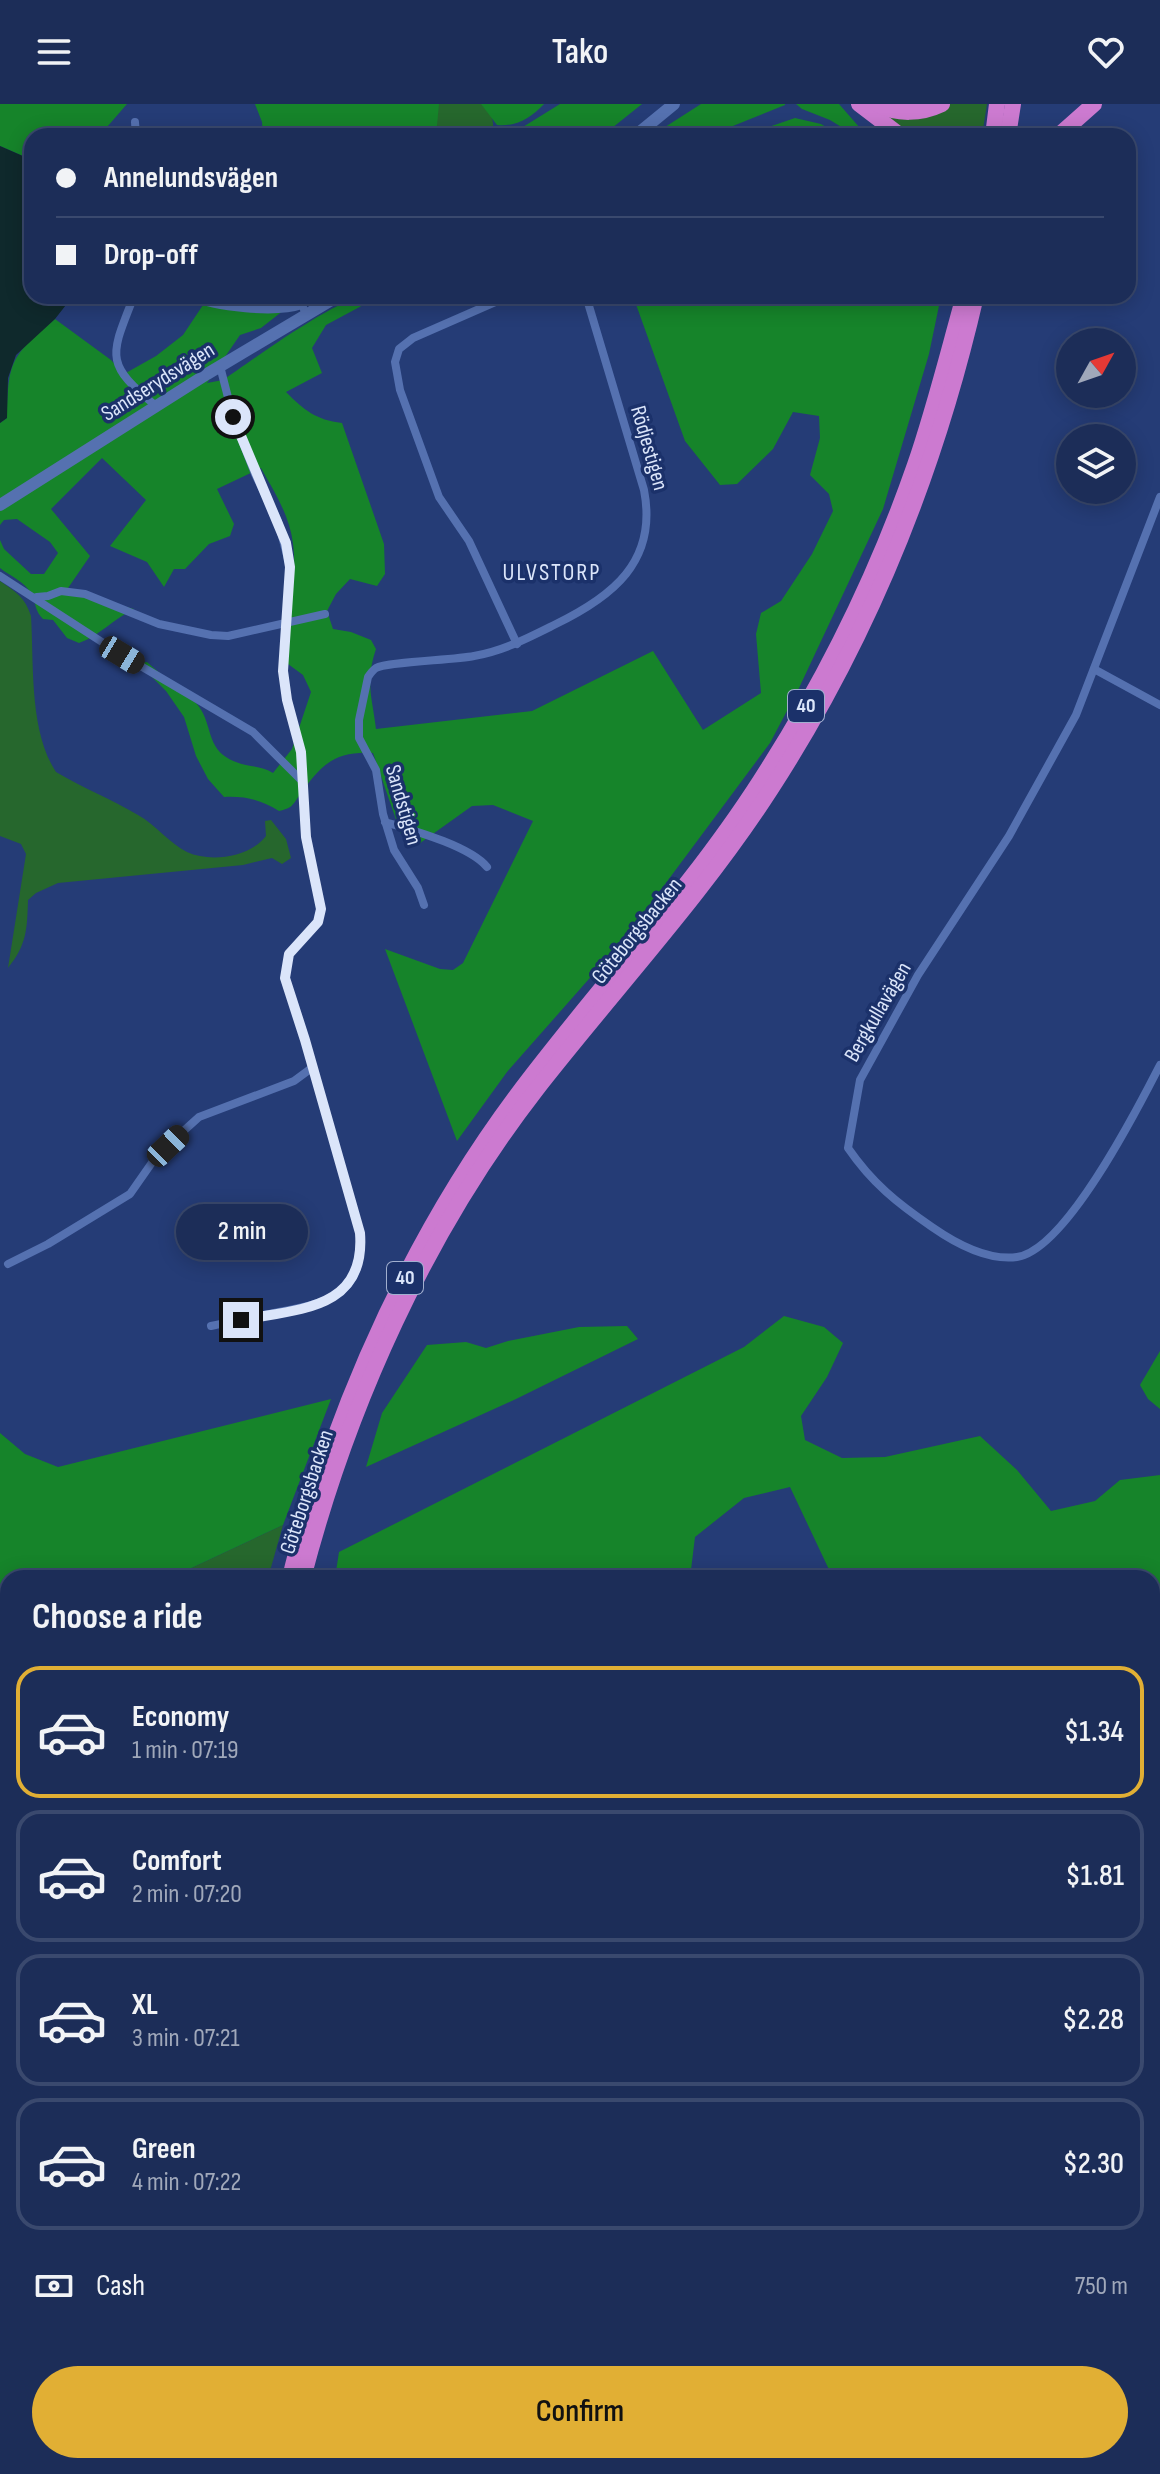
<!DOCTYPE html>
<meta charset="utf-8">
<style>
:root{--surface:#1c2d58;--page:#293961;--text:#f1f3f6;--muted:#a0a8ba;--line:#3a496e;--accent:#e1af34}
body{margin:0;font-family:"Sofia Sans Condensed",sans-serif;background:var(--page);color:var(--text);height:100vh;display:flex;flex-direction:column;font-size:30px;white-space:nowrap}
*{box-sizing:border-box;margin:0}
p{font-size:26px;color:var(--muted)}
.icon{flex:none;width:44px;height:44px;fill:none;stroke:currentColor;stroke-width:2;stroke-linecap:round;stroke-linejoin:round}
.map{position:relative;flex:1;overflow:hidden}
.side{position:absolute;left:0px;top:1466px;width:1160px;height:904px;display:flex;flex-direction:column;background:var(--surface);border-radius:24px 24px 0 0;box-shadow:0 4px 20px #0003,0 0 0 2px var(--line)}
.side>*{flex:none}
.top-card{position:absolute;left:24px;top:24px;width:1112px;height:176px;border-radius:24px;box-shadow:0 4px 20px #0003,0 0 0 2px var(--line);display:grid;align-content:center;height:176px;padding:0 32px;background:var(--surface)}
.needle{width:52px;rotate:50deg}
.buttons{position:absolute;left:1056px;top:224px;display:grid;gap:16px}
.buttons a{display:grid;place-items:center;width:80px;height:80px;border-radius:50%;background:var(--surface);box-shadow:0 4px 20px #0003,0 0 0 2px var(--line);font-size:40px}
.end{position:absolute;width:36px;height:36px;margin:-18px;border:10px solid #dbe5fa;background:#111;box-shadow:0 0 0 4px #111}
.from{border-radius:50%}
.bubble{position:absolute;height:56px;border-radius:28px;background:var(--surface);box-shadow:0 4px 20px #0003,0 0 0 2px var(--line);font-size:26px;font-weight:600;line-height:56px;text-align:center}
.car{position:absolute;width:24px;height:48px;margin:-24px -12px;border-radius:10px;box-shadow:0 0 6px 2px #0007;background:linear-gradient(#222 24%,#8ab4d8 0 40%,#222 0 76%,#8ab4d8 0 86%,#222 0)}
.top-card b{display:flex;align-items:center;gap:28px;height:76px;font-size:30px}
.top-card b+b{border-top:2px solid var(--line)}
.top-card i{width:20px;height:20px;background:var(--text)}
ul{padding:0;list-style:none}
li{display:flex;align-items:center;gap:24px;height:132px;margin:0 16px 12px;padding:0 16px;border:4px solid var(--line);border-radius:24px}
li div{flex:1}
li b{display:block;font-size:30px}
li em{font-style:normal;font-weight:600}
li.current{border-color:var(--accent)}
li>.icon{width:72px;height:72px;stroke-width:1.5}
h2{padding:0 32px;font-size:36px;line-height:96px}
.pay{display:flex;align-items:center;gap:20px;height:88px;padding:0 32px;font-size:30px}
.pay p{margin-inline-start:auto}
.primary-button{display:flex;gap:16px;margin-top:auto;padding:16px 32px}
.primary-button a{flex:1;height:92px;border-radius:48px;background:var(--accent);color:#111;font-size:32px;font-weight:600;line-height:92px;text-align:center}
header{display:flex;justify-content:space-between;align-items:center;height:104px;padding:0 32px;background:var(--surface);font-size:36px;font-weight:600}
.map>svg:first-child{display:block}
.green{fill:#26672d}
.forest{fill:#16842a}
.water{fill:#0f292c}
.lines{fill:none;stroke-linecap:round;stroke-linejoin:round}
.stream{stroke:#0f292c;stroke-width:3}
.street{stroke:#5571b0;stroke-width:8}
.secondary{stroke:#5571b0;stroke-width:12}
.highway{stroke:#cc7ad0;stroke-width:16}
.route{stroke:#dbe5fa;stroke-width:10}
.labels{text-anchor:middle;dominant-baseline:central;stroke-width:7;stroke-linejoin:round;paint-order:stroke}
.shield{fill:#1b316a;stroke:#a1afcf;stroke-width:2}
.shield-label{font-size:20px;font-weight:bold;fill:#dbe5fa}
.street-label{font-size:22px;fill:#dbe5fa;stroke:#1b316a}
.neighbourhood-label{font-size:24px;letter-spacing:2px;fill:#dbe5fa;stroke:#1b316a}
</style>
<header><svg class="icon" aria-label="menu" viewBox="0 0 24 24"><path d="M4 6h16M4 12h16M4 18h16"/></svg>Tako<svg class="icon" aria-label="heart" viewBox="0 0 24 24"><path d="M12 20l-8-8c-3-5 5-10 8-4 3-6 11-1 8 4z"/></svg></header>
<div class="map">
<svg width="1160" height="2370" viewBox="0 0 1160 2370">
<rect width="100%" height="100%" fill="#253c76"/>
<!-- green -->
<g class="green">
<polygon points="423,0 489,0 493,19 493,32 420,32"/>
<path d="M949 0H987L982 32H908L882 10C907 19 926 10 949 0Z"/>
<path d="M0 477C16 488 25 493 31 512 34 560 29 627 56 668 83 684 111 695 138 711 156 721 169 739 187 748 211 759 250 753 266 732L265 717 271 716 286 735 291 754 282 760 272 754 243 761 58 779 36 789 28 796C27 826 27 840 8 864L26 750 21 740 0 732Z"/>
<polygon points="283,1421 268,1474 170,1474"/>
<polygon points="517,2362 792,2362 808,2370 513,2370"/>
</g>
<!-- forest -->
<g class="forest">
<polygon points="0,0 127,0 107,23 93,32 32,32 32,56 0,42"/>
<polygon points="255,0 439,0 436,32 263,32 262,18"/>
<path d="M481 0H544C531 14 516 23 497 21Z"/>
<polygon points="560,0 642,0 602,32 513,32 518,26"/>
<polygon points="701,0 785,0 785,1 708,32 651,32"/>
<polygon points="796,0 839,0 867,32 856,32 830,16 802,5"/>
<polygon points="795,14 821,20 841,32 742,32"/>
<path d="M209 192H302L261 224 240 231 207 279 223 276C251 257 339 192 367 192V199L326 221 312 244 322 269 286 288C304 306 316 316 342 319L384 440 385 470 377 482 350 475 336 490 327 507 333 525 351 528 371 536 376 545C365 578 372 592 376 625L532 607 653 547 703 626 761 589 756 530 761 509 781 497 812 450 833 407 829 390 810 371 820 334 819 312 793 308 773 345 737 380 720 381 685 337 633 192H941L929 250 883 405 799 584 770 639 625 834 507 968 457 1037 385 845 440 865 453 866 463 859 533 717 493 701 472 702 416 742 401 730 373 649C334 647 321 661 299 692 292 702 292 704 279 707 261 696 246 692 224 693L208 675 196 652 184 613 166 587 138 559 147 558C162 572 181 584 196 599 212 616 206 640 226 653 242 664 259 660 273 669L292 645 311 588 303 571 288 560C284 514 303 466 289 421 283 401 271 382 261 364L217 385 234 420 230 432 209 440 185 465H174L164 483 147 458 110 442 146 396 102 354 51 405 90 452 66 487 134 505C113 515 101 531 79 539L67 534 53 516 43 515C35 507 36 500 32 491 25 477 11 473 0 464V436L4 445 31 470H44L58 449 50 438 17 415 4 416 0 421V319L7 314C8 257 11 252 55 215L111 256 124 270 156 252 183 231Z"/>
<polygon points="784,1212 824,1223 843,1239 827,1273 801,1312 805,1336 842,1354 885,1353 980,1332 1017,1366 1051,1407 1095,1397 1120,1376 1160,1371 1160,1840 1152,1855 1152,1474 833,1474 790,1383 744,1394 695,1433 690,1474 335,1474 339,1448 744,1243"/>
<polygon points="627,1222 638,1235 516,1295 366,1363 382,1309 427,1241 466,1238 486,1244 508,1237 579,1223"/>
<polygon points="1160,1247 1160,1305 1148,1295 1140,1281"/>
<polygon points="331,1295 283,1421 170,1474 8,1474 8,1547 0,1552 0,1329 25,1350 58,1363"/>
<polygon points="8,1611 8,2362 326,2362 329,2370 0,2370 0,1615"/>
<polygon points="1152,1859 1160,1878 1160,1998 1152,1994"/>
<polygon points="1152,2068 1160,2068 1160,2370 808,2370 792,2362 1152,2362"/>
<polygon points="380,2362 517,2362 513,2370 383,2370"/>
</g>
<!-- water -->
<polygon class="water" points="0,42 32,56 32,192 73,192 55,215 16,251 8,274 7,314 0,319"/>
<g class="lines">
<!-- stream -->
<g class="stream">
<polyline points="1152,1790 1160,1795"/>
<polyline points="1152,1955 1160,1951"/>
<polyline points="868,2362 869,2368 873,2370"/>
</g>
<!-- street -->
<g class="street">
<polyline points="135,18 136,32"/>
<path d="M134 192C111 251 103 259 156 302"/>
<path d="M190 192C215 204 276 210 302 201L306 210"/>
<polyline points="509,192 413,234 399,245 395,258 400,286 439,393 469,437 517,540"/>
<path d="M1160 393 1076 611 1009 732 918 871 860 976 848 1044C872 1079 897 1099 932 1123 955 1139 987 1157 1017 1153 1066 1146 1138 1004 1160 961"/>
<polyline points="0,472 122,551 253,628 302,677"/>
<polyline points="37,493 48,492 61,487 85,490 159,520 211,531 228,532 325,510"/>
<polyline points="1094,565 1160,601"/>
<path d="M385 718C412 726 470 742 487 763"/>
<path d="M424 801 418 784 394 746 383 710 376 666 359 634V616L368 573C370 570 373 566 376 564 387 558 455 556 474 552 503 547 528 534 554 521 612 493 658 458 644 386L586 192"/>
<polyline points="8,1160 48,1140 130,1090 158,1050 199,1013 294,977 313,963"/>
<path d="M211 1222C234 1217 256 1213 279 1208 329 1199 365 1190 360 1129L305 936 285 874 289 850 318 818 321 805 306 733 301 648 287 596 283 567 290 463 278 417 255 370 233 313 220 262"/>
</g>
<!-- secondary -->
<g class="secondary">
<polyline points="635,32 674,0"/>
<polyline points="0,401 207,270 338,192"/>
</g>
<!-- highway -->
<g class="highway">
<polyline points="859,0 901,32"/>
<path d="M877 0C897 11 921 10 942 0"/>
<polyline points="993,32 997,0"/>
<polyline points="1008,32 1013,0"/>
<polyline points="1058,32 1094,0"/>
<path d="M290 1474C300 1429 316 1384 332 1341 377 1217 438 1097 517 991 596 885 688 789 760 677 824 578 876 473 915 361 934 306 948 249 964 192"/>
<path d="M303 1474C348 1301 426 1128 536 986 614 886 702 792 771 685 868 535 936 366 976 192"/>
<polyline points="346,2362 349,2370"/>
<polyline points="360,2362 363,2370"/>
</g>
</g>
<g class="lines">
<!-- route -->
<path class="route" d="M233 313 286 439 290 463 283 567 287 596 301 648 306 733 321 805 318 818 289 850 285 874 305 936 360 1129C366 1206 298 1205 241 1216"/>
</g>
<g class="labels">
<!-- shield labels -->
<g class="shield">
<rect x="788" y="586" width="36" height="32" rx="6"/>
<rect x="387" y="1158" width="36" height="32" rx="6"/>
</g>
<g class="shield-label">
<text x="806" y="602">40</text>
<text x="405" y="1174">40</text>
</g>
<!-- street labels -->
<g class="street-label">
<text transform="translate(158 278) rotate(-32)">Sandserydsvägen</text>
<text transform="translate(649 344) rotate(74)">Rödjestigen</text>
<text transform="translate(403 701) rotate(74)">Sandstigen</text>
<text transform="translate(637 827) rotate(-51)">Göteborgsbacken</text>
<text transform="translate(878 908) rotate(-60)">Bergkullavägen</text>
<text transform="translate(307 1388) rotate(-72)">Göteborgsbacken</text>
</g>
<!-- neighbourhood labels -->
<g class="neighbourhood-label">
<text x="552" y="468">ULVSTORP</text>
</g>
</g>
</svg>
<div class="buttons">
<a><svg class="needle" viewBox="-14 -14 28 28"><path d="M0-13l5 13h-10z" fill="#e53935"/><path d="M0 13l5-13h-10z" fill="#a0a8ba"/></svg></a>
<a><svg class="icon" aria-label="layers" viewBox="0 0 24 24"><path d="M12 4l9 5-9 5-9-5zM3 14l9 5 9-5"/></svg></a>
</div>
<i class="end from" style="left:233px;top:313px"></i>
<i class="end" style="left:241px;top:1216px"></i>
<div class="bubble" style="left:176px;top:1100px;width:132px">2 min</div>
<i class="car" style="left:122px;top:551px;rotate:121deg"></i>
<i class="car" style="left:168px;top:1042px;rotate:46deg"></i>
<div class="top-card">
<b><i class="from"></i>Annelundsvägen</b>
<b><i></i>Drop-off</b>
</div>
<section class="side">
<h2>Choose a ride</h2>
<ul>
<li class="current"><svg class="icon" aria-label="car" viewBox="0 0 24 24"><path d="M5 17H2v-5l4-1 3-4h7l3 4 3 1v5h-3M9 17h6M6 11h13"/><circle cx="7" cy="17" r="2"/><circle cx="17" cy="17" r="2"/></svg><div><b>Economy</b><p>1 min · 07:19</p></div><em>$1.34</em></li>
<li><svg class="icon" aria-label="car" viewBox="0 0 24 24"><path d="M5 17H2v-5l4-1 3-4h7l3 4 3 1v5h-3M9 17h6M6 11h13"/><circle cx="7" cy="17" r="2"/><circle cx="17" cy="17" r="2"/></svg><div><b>Comfort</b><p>2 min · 07:20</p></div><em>$1.81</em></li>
<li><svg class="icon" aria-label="car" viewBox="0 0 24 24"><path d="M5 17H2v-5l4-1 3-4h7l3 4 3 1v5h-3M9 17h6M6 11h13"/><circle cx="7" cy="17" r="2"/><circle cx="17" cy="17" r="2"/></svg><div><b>XL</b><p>3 min · 07:21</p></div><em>$2.28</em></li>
<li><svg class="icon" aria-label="car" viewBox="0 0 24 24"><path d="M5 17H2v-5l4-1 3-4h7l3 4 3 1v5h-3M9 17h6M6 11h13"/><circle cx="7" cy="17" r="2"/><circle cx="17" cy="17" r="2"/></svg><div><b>Green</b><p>4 min · 07:22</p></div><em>$2.30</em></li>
</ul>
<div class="pay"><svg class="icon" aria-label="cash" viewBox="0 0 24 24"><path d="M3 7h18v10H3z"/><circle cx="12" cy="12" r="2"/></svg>Cash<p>750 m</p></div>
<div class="primary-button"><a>Confirm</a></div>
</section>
</div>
